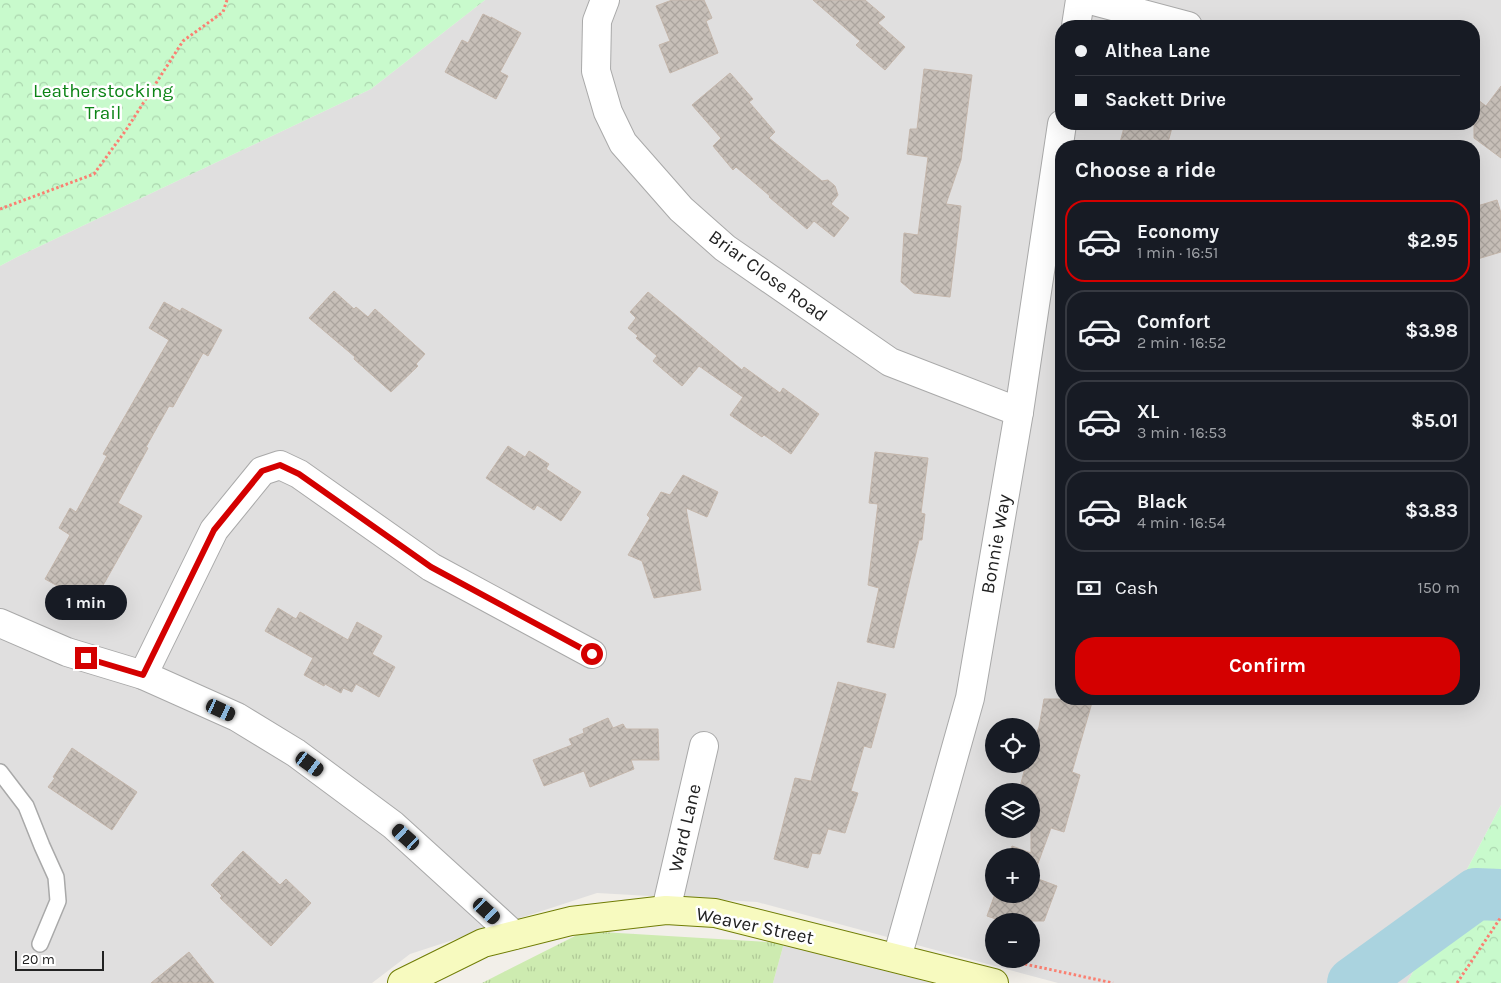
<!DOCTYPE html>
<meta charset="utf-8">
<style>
:root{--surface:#171b24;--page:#242831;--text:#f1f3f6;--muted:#9ea1a6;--line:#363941;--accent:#d40000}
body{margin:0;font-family:Karla,sans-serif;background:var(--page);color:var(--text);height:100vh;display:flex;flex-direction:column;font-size:19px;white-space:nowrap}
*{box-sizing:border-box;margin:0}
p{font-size:16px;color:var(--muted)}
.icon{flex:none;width:28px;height:28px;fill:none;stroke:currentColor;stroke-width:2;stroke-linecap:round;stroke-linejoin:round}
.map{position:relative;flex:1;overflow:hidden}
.sheet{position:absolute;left:1055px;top:140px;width:425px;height:565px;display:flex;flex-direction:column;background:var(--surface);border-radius:20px;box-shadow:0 5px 20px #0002}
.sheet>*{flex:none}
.guide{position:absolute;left:1055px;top:20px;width:425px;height:110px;border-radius:20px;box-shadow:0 5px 20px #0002;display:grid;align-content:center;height:110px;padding:0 20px;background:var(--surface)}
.buttons{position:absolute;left:985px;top:718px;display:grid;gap:10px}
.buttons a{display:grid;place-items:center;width:55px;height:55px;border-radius:50%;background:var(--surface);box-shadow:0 5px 20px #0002;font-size:25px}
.scale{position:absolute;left:15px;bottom:12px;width:89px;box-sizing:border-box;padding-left:5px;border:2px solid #222;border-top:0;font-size:14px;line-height:18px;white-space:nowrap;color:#222;-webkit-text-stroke:4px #fff;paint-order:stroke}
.end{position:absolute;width:22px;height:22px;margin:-11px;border:6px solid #d40000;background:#fff;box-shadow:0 0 0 2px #fff}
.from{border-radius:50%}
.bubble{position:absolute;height:35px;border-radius:18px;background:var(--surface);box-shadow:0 5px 20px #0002;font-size:16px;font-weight:700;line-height:35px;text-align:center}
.car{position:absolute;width:15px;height:30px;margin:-15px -8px;border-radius:6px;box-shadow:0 0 4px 1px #0007;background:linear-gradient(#222 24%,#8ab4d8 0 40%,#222 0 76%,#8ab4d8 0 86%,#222 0)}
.guide b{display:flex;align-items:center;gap:18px;height:48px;font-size:19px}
.guide b+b{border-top:1px solid var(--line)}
.guide i{width:12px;height:12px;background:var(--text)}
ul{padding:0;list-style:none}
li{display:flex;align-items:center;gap:15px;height:82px;margin:0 10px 8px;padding:0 10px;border:2px solid var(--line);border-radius:20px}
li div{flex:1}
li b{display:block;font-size:19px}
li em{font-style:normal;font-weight:700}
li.current{border-color:var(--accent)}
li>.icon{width:45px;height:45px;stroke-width:1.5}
h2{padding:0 20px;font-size:22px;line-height:60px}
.pay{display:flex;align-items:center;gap:12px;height:55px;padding:0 20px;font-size:19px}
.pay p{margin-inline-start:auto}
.action{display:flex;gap:10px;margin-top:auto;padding:10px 20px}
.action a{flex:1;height:58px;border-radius:20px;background:var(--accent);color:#fff;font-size:20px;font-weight:700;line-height:58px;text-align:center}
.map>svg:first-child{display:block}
.residential{fill:#e0dfdf;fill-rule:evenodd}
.grass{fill:url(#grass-tufts)}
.park{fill:url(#park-crowns)}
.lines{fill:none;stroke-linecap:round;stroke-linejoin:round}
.river{stroke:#aad3df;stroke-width:52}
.building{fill:url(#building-cross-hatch);stroke:#c4b6ab}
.service-casing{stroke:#a9a9a9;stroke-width:18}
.minor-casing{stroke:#a9a9a9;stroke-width:30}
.secondary-casing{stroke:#707d05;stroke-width:30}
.path{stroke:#fa8072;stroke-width:3;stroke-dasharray:2.5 2.5;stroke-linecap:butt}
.service{stroke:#fff;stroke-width:15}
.minor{stroke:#fff;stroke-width:28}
.secondary{stroke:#f7fabf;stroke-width:28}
.route{stroke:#d40000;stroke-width:6}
.labels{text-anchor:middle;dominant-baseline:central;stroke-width:5;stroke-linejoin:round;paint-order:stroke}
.park-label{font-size:19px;fill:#0c8416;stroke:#fff}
.street-label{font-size:19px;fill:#222;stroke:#fff}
</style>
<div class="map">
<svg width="1501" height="983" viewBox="0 0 1501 983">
<defs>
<pattern id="grass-tufts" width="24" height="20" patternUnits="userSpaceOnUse" patternTransform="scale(1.25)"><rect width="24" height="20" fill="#cdebb0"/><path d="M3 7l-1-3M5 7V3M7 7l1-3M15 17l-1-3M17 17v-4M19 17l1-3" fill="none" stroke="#b0c997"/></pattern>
<pattern id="park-crowns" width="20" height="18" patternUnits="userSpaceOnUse" patternTransform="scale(1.25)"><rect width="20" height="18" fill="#c8facc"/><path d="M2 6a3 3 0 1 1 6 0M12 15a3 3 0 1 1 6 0" fill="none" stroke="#acd6af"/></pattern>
<pattern id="building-cross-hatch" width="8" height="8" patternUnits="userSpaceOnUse" patternTransform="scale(1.25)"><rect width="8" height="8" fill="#c7bfb8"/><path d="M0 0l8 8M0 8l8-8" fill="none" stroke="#aba49e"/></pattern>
</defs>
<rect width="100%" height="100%" fill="#f2efe9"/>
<!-- residential -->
<g class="residential">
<path d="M485 0H1501V805L1407 983H1058L757 902 597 893 410 954 372 983H0V266L17 257 371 89ZM1061 26H1474V124H1061ZM1061 146H1474V699H1061ZM994 726H1031V764H994ZM994 791H1031V829H994ZM994 856H1031V894H994ZM994 921H1031V959H994Z"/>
<polygon points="784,943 932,983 773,983"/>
</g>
<!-- grass -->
<polygon class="grass" points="585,931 784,943 773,983 482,983"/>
<!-- park -->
<g class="park">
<polygon points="0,0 485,0 371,89 17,257 0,266"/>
<polygon points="1501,805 1501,983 1407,983"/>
</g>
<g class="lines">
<!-- river -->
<polyline class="river" points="1353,983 1476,894 1501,895"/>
</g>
<!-- building -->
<g class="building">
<polygon points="672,0 704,0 712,18 706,21 718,53 670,73 659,45 670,41 656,6"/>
<polygon points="813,0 865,0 885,17 878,23 905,47 885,70 856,45 860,41"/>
<polygon points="483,14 491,18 491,17 521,33 500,72 508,76 496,99 445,72 462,40 468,43"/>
<polygon points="924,69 972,75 961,160 946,204 961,206 950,297 914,293 901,282 904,233 918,235 928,157 907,154 910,129 917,129"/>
<polygon points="730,73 753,99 749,102 775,132 769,138 822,181 828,180 835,186 838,195 831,204 849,218 834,237 814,221 807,229 769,197 770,196 736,167 733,170 713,146 721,138 692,105"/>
<polygon points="1501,86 1501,158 1474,138 1474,97 1486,106"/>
<polygon points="1125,124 1173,124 1167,146 1119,146"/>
<polygon points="1497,200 1501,213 1501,252 1474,260 1474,207"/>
<polygon points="334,291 354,309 356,307 368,317 375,309 425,354 416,364 418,366 391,392 354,359 355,357 309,318"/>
<polygon points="648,292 742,370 744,367 780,393 783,388 819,414 791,454 764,435 762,437 730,415 743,397 699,366 682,386 653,361 657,356 636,338 638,336 628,328 636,318 630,312"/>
<polygon points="164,302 180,311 182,308 222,330 208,356 203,353 173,407 169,406 146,447 148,448 118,503 142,516 92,605 45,579 70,535 59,528 70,508 76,512 107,456 103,454 169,340 149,328"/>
<polygon points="508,446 525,457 529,451 549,464 546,469 581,492 561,521 537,505 534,510 486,478"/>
<polygon points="875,452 928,458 921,513 925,514 922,540 919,540 894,648 867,642 879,588 868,585 878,504 869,503"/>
<polygon points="683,475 718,492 707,517 686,508 701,590 654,598 642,561 628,555 650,518 647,515 661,492 670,495"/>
<polygon points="278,608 296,619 300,612 348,640 357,622 382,636 372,654 395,667 379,697 356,684 352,692 343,688 341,693 325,684 324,686 304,675 313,658 265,631"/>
<polygon points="838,682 886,694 871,748 864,746 851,791 858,793 845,833 828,829 820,854 812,853 808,868 774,859 795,778 811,781"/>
<polygon points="1044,699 1093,699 1072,772 1080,775 1064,832 1051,828 1033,877 1057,886 1044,921 1002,921 987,916 995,894 1031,894 1031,856 1008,856 1012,846 1031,853 1031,791 1019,791 1026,764 1031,764 1031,748 1039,727"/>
<polygon points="608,718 613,728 623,724 626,729 658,729 659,760 631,760 634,769 590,787 584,771 544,786 533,760 572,745 569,739 584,733 583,729"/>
<polygon points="72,748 137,792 112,830 48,787 55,778 53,777"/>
<polygon points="243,851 280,885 286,879 311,903 271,946 220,898 222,896 211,885"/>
<polygon points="189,952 214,983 151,983"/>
</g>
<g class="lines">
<!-- service casing -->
<g class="service-casing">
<polyline id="service" points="0,772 26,806 42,846 56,877 58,901 40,944"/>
</g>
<!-- minor casing -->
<g class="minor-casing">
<g id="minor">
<polyline points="605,0 597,21 596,71 608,112 623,143 681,209 725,248 890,362 1019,412"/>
<polyline points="1090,0 1188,26"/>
<polyline points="1076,26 1080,0"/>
<polyline points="0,623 67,652 143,675 237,717 296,753 393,825 514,935"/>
<polyline points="143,675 214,530 262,471 280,465 299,474 431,567 592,654"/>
<polyline points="666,910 704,746"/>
<polyline points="897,958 970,698 1019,412 1062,124"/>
</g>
</g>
<!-- secondary casing -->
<g class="secondary-casing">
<polyline id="secondary" points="402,983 483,943 571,921 666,910 715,913 994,983"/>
</g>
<!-- path -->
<g class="path">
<polyline points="0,209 94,174 126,130 183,41 223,12 227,0"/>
<polyline points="1015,962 1113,983"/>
<polyline points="1457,983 1501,917"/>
</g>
<!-- service -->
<use href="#service" class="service"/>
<!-- minor -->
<use href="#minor" class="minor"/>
<!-- secondary -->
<use href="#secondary" class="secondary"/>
</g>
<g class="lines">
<!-- route -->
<polyline class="route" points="86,658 143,675 214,530 262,471 280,465 299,474 431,567 592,654"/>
</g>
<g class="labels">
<!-- park labels -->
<g class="park-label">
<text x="103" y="91">Leatherstocking<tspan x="103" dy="22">Trail</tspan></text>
</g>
<!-- street labels -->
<g class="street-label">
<text transform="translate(768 276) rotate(36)">Briar Close Road</text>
<text transform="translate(996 544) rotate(-80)">Bonnie Way</text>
<text transform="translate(685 828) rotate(-77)">Ward Lane</text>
<text transform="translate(755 926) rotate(12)">Weaver Street</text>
</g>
</g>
</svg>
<div class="buttons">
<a><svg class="icon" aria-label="locate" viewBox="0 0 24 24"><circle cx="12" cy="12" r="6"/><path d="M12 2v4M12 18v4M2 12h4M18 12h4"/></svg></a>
<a><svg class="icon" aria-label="layers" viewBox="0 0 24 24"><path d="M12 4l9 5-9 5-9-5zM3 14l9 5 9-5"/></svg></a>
<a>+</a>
<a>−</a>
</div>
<div class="scale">20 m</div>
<i class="end from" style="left:592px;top:654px"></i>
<i class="end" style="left:86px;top:658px"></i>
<div class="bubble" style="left:45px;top:585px;width:82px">1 min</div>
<i class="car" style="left:221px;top:710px;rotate:115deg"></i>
<i class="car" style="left:310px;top:764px;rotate:126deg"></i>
<i class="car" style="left:406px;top:837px;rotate:312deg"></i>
<i class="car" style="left:487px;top:911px;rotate:133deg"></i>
<div class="guide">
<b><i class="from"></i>Althea Lane</b>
<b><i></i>Sackett Drive</b>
</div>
<section class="sheet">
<h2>Choose a ride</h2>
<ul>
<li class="current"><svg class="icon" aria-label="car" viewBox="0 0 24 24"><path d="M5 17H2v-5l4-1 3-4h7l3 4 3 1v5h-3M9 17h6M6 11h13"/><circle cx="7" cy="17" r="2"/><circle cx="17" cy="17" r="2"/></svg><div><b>Economy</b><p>1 min · 16:51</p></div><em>$2.95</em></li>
<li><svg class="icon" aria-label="car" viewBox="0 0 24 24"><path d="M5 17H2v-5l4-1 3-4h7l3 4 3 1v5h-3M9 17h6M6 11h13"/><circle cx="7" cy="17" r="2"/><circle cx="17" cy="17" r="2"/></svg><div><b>Comfort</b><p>2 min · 16:52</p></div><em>$3.98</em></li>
<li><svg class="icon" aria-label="car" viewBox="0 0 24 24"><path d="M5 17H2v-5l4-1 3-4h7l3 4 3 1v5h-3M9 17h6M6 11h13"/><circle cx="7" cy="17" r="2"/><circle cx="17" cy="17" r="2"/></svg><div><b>XL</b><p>3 min · 16:53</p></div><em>$5.01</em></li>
<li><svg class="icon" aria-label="car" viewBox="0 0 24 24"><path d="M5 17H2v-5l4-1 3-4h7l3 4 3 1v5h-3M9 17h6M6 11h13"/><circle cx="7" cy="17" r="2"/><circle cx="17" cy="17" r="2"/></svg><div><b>Black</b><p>4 min · 16:54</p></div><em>$3.83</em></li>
</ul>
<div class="pay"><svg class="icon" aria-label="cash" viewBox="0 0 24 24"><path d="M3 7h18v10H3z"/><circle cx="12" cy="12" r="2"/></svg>Cash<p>150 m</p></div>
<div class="action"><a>Confirm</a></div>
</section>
</div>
